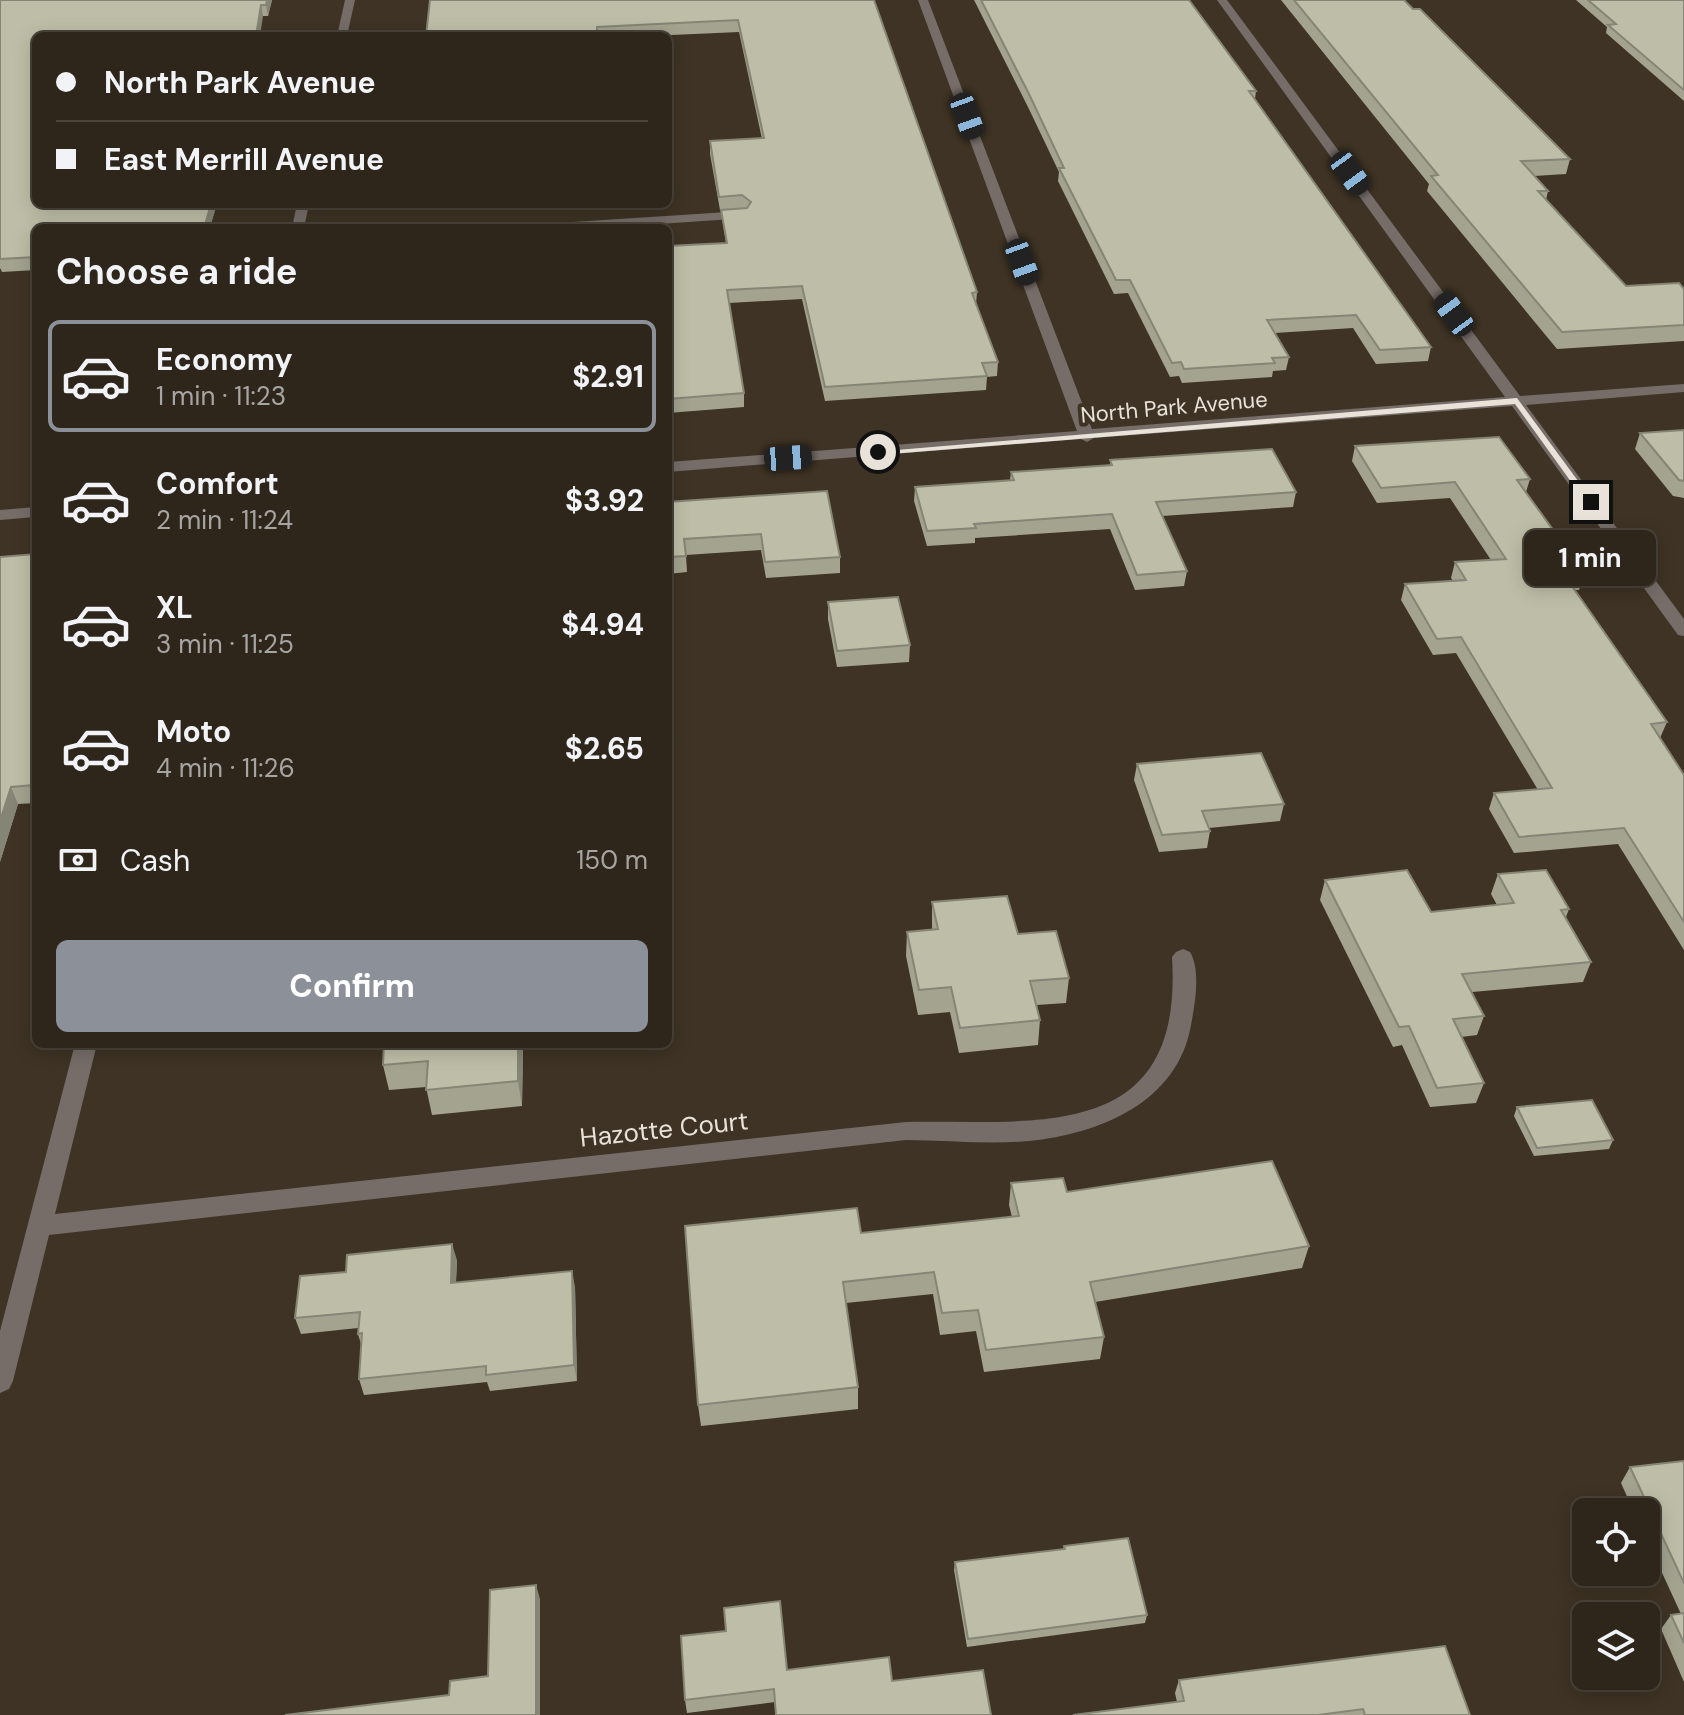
<!DOCTYPE html>
<meta charset="utf-8">
<style>
:root{--surface:#2e261b;--page:#362e24;--text:#f1f3f6;--muted:#a7a5a3;--line:#49433a;--accent:#8c9099}
body{margin:0;font-family:"DM Sans",sans-serif;background:var(--page);color:var(--text);height:100vh;display:flex;flex-direction:column;font-size:30px;white-space:nowrap}
*{box-sizing:border-box;margin:0}
p{font-size:26px;color:var(--muted)}
.icon{flex:none;width:44px;height:44px;fill:none;stroke:currentColor;stroke-width:2;stroke-linecap:round;stroke-linejoin:round}
.map{position:relative;flex:1;overflow:hidden}
.panel{position:absolute;left:32px;top:224px;width:640px;height:824px;display:flex;flex-direction:column;background:var(--surface);border-radius:12px;box-shadow:0 4px 20px #0003,0 0 0 2px var(--line)}
.panel>*{flex:none}
.hud{position:absolute;left:32px;top:32px;width:640px;height:176px;border-radius:12px;box-shadow:0 4px 20px #0003,0 0 0 2px var(--line);display:grid;align-content:center;height:176px;padding:0 24px;background:var(--surface)}
.buttons{position:absolute;left:1572px;top:1498px;display:grid;gap:16px}
.buttons a{display:grid;place-items:center;width:88px;height:88px;border-radius:12px;background:var(--surface);box-shadow:0 4px 20px #0003,0 0 0 2px var(--line);font-size:40px}
.end{position:absolute;width:36px;height:36px;margin:-18px;border:10px solid #e9e2d9;background:#111;box-shadow:0 0 0 4px #111}
.from{border-radius:50%}
.bubble{position:absolute;height:56px;border-radius:12px;background:var(--surface);box-shadow:0 4px 20px #0003,0 0 0 2px var(--line);font-size:26px;font-weight:700;line-height:56px;text-align:center}
.car{position:absolute;width:24px;height:48px;margin:-24px -12px;border-radius:10px;box-shadow:0 0 6px 2px #0007;background:linear-gradient(#222 24%,#8ab4d8 0 40%,#222 0 76%,#8ab4d8 0 86%,#222 0)}
.hud b{display:flex;align-items:center;gap:28px;height:76px;font-size:30px}
.hud b+b{border-top:2px solid var(--line)}
.hud i{width:20px;height:20px;background:var(--text)}
ul{padding:0;list-style:none}
li{display:flex;align-items:center;gap:24px;height:112px;margin:0 16px 12px;padding:0 8px;border:4px solid transparent;border-radius:12px}
li div{flex:1}
li b{display:block;font-size:30px}
li em{font-style:normal;font-weight:700}
li.on{border-color:var(--accent)}
li>.icon{width:72px;height:72px;stroke-width:1.5}
h2{padding:0 24px;font-size:36px;line-height:96px}
.pay{display:flex;align-items:center;gap:20px;height:88px;padding:0 24px;font-size:30px}
.pay p{margin-inline-start:auto}
.cta{display:flex;gap:16px;margin-top:auto;padding:16px 24px}
.cta a{flex:1;height:92px;border-radius:12px;background:var(--accent);color:#fff;font-size:32px;font-weight:700;line-height:92px;text-align:center}
.map>svg:first-child{display:block}
.lines{fill:none;stroke-linecap:round;stroke-linejoin:round}
.street{fill:#766d69;fill-rule:evenodd}
.wall{fill:#a3a390}
.shaded-wall{fill:#858576}
.building{fill:#bebea8;stroke:#858576;stroke-width:2}
.route{fill:#e9e2d9}
.labels{text-anchor:middle;dominant-baseline:central;stroke-width:8;stroke-linejoin:round;paint-order:stroke}
.far-street-label{font-size:22px;fill:#e9e2d9;stroke:#3e3324}
.street-label{font-size:26px;fill:#e9e2d9;stroke:#3e3324}
</style>
<div class="map">
<svg width="1684" height="1715" viewBox="0 0 1684 1715">
<rect width="100%" height="100%" fill="#3e3324"/>
<g class="lines">
<!-- street -->
<g class="street">
<polygon points="345,0 355,0 347,36 337,36"/>
<polygon points="918,0 928,0 1092,429 1505,397 1217,0 1227,0 1520,396 1684,384 1684,392 1526,405 1684,619 1684,636 1678,635 1512,406 1094,438 1087,442 1081,439 668,472 668,462 1077,431"/>
<polygon points="297,204 309,204 304,228 292,228"/>
<polygon points="743,211 749,215 747,218 601,228 536,228 542,224"/>
<polygon points="36,507 36,517 0,520 0,510"/>
<path d="M1183 949 1190 952C1201 970 1195 1004 1191 1025 1178 1102 1100 1134 1029 1141 988 1145 947 1140 906 1140L49 1235 13 1381 9 1389 0 1393V1331L75 1044H97L55 1214 906 1122C1038 1120 1184 1144 1172 957L1176 952Z"/>
</g>
</g>
<!-- wall -->
<g class="wall">
<polygon points="0,0 272,0 268,16 263,16 36,228 36,270 2,272 0,268"/>
<polygon points="430,0 885,0 874,0 977,292 976,304 998,362 997,376 987,377 986,390 825,401 802,299 729,303 744,393 744,407 668,413 668,246 726,243 721,210 743,208 720,210 710,154 710,141 762,139 739,32 649,36 426,36"/>
<polygon points="974,0 1189,0 1256,91 1255,99 1431,347 1428,361 1376,364 1353,328 1275,333 1289,357 1286,370 1273,371 1272,377 1182,383 1179,376 1170,377 1128,293 1114,294 1058,181 1059,172 1028,107"/>
<polygon points="1281,0 1404,0 1570,159 1566,174 1534,176 1548,191 1546,200 1626,286 1684,289 1684,341 1557,349 1427,191 1429,184"/>
<polygon points="1576,0 1684,0 1684,101 1606,33 1607,27"/>
<polygon points="1684,430 1684,498 1673,496 1635,449 1640,433"/>
<polygon points="1355,446 1530,479 1526,492 1585,574 1579,590 1575,590 1667,722 1660,738 1684,775 1684,950 1618,844 1514,853 1489,809 1494,793 1538,790 1456,653 1433,655 1401,600 1405,584 1453,581 1451,578 1455,562 1491,560 1450,498 1377,503 1352,461"/>
<polygon points="1110,460 1296,492 1293,507 1162,516 1187,571 1184,586 1135,590 1110,529 975,538 975,543 927,546 914,501 915,487 1010,480 1011,472 1110,465"/>
<polygon points="668,502 840,557 840,573 766,578 761,550 686,555 687,572 668,574"/>
<polygon points="36,554 36,803 18,804 0,862"/>
<polygon points="828,602 910,645 909,662 837,667 828,619"/>
<polygon points="668,694 674,760 668,761"/>
<polygon points="1137,764 1284,804 1280,821 1209,828 1210,831 1207,848 1159,852 1134,780"/>
<polygon points="1498,874 1569,909 1566,917 1591,962 1583,982 1472,992 1484,1016 1477,1035 1461,1037 1484,1083 1476,1103 1430,1107 1402,1045 1393,1047 1320,900 1325,880 1431,912 1497,905 1491,894"/>
<polygon points="932,902 1018,934 1069,978 1066,1003 1037,1005 1040,1020 1038,1045 959,1053 950,1012 918,1015 906,956 907,932 932,929"/>
<polygon points="523,1044 522,1106 432,1115 426,1087 389,1090 383,1065"/>
<polygon points="1517,1107 1613,1140 1609,1149 1534,1156 1514,1116"/>
<polygon points="1011,1183 1067,1192 1309,1246 1302,1268 1095,1302 1104,1337 1100,1359 984,1372 976,1331 940,1335 933,1294 846,1303 858,1387 858,1409 701,1426 698,1405 861,1233 1012,1217 1009,1205"/>
<polygon points="457,1260 456,1283 575,1287 577,1381 490,1391 487,1382 364,1395 359,1379 361,1344 358,1334 358,1328 301,1334 295,1318"/>
<polygon points="1684,1461 1684,1682 1661,1629 1671,1615 1681,1614 1646,1538 1646,1512 1634,1512 1621,1483 1630,1467"/>
<polygon points="1064,1546 1147,1615 1145,1623 967,1647 954,1570 955,1562 1063,1549"/>
<polygon points="787,1670 892,1681 775,1702 687,1713 685,1700"/>
<polygon points="1179,1680 1470,1715 1073,1715 1177,1702 1175,1693"/>
</g>
<!-- shaded-wall -->
<g class="shaded-wall">
<polygon points="267,0 272,0 268,16 266,5"/>
<polygon points="261,5 263,16 260,36 256,36"/>
<polygon points="211,204 217,204 210,228 204,228"/>
<polygon points="11,787 18,804 0,862 0,821"/>
<polygon points="518,1044 523,1044 522,1106 518,1081"/>
<polygon points="452,1244 457,1260 455,1299 451,1283"/>
<polygon points="572,1271 575,1287 577,1381 574,1365"/>
<polygon points="536,1585 540,1599 540,1715 536,1715"/>
</g>
<!-- building -->
<g class="building">
<polygon points="0,0 267,0 266,5 261,5 256,36 36,36 36,204 211,204 204,228 36,228 36,257 0,259"/>
<polygon points="430,0 874,0 977,292 972,293 998,362 982,363 987,376 825,387 802,286 727,290 744,393 668,399 668,246 727,243 721,210 747,208 751,202 742,195 719,197 710,141 764,138 738,20 597,27 597,36 426,36"/>
<polygon points="981,0 1189,0 1256,91 1249,91 1431,347 1380,350 1356,315 1267,320 1289,357 1272,358 1275,363 1184,369 1181,362 1172,363 1130,280 1116,280 1059,168 1064,168 1029,94"/>
<polygon points="1294,0 1404,0 1413,9 1420,9 1570,159 1521,161 1548,191 1538,191 1626,286 1679,283 1684,289 1684,325 1562,332 1431,176 1438,175"/>
<polygon points="1588,0 1684,0 1684,90 1608,25 1616,24"/>
<polygon points="1684,430 1684,481 1679,480 1640,433"/>
<polygon points="1499,437 1530,479 1517,480 1585,574 1565,576 1667,722 1651,724 1684,775 1684,922 1624,828 1519,837 1494,793 1552,788 1461,637 1437,639 1405,584 1466,580 1455,562 1506,559 1455,482 1381,488 1355,446"/>
<polygon points="1272,449 1296,492 1156,502 1187,571 1137,575 1112,514 974,524 976,528 927,531 915,487 1014,480 1011,472 1112,465 1110,460"/>
<polygon points="827,491 840,557 765,562 761,534 684,539 686,556 668,557 668,502"/>
<polygon points="36,554 36,780 34,785 11,787 0,821 0,557"/>
<polygon points="898,597 910,645 837,651 828,602"/>
<polygon points="668,694 673,743 668,744"/>
<polygon points="1261,753 1284,804 1202,811 1210,831 1162,835 1137,764"/>
<polygon points="1407,870 1431,912 1514,903 1498,874 1546,870 1569,909 1561,910 1591,962 1462,974 1484,1016 1453,1019 1484,1083 1437,1088 1409,1026 1399,1027 1325,880"/>
<polygon points="1007,896 1018,934 1056,931 1069,978 1030,981 1040,1020 960,1028 951,987 919,990 907,932 938,929 932,902"/>
<polygon points="384,1044 518,1044 518,1081 426,1090 428,1061 383,1065"/>
<polygon points="1592,1100 1613,1140 1537,1148 1517,1107"/>
<polygon points="1272,1161 1309,1246 1090,1282 1104,1337 986,1350 978,1310 942,1313 934,1272 843,1282 858,1387 698,1405 685,1226 857,1208 861,1233 1019,1216 1011,1183 1063,1178 1067,1192"/>
<polygon points="452,1244 451,1283 572,1271 574,1365 486,1375 486,1366 359,1379 362,1333 358,1334 360,1312 295,1318 300,1276 346,1272 347,1255"/>
<polygon points="1684,1461 1684,1583 1630,1467"/>
<polygon points="1128,1538 1147,1615 968,1639 955,1562 1065,1549 1064,1546"/>
<polygon points="536,1585 536,1715 285,1715 449,1695 450,1681 488,1676 490,1590"/>
<polygon points="780,1601 787,1670 889,1657 892,1681 983,1670 991,1715 776,1715 774,1689 685,1700 681,1636 726,1631 724,1608"/>
<polygon points="1684,1613 1684,1643 1671,1615"/>
<polygon points="1445,1646 1470,1715 1365,1715 1363,1709 1318,1715 1073,1715 1184,1701 1179,1680"/>
</g>
<!-- route -->
<polygon class="route" points="1517,398 1595,504 1587,504 1515,404 878,455 873,452"/>
<g class="labels">
<!-- far-street labels -->
<g class="far-street-label">
<text transform="translate(1174 407) rotate(-5)">North Park Avenue</text>
</g>
<!-- street labels -->
<g class="street-label">
<text transform="translate(664 1129) rotate(-6)">Hazotte Court</text>
</g>
</g>
</svg>
<div class="buttons">
<a><svg class="icon" aria-label="locate" viewBox="0 0 24 24"><circle cx="12" cy="12" r="6"/><path d="M12 2v4M12 18v4M2 12h4M18 12h4"/></svg></a>
<a><svg class="icon" aria-label="layers" viewBox="0 0 24 24"><path d="M12 4l9 5-9 5-9-5zM3 14l9 5 9-5"/></svg></a>
</div>
<i class="end from" style="left:878px;top:452px"></i>
<i class="end" style="left:1591px;top:502px"></i>
<div class="bubble" style="left:1524px;top:530px;width:132px">1 min</div>
<i class="car" style="left:967px;top:116px;rotate:160deg"></i>
<i class="car" style="left:1350px;top:173px;rotate:144deg"></i>
<i class="car" style="left:1022px;top:262px;rotate:160deg"></i>
<i class="car" style="left:1454px;top:314px;rotate:324deg"></i>
<i class="car" style="left:788px;top:458px;rotate:86deg"></i>
<div class="hud">
<b><i class="from"></i>North Park Avenue</b>
<b><i></i>East Merrill Avenue</b>
</div>
<section class="panel">
<h2>Choose a ride</h2>
<ul>
<li class="on"><svg class="icon" aria-label="car" viewBox="0 0 24 24"><path d="M5 17H2v-5l4-1 3-4h7l3 4 3 1v5h-3M9 17h6M6 11h13"/><circle cx="7" cy="17" r="2"/><circle cx="17" cy="17" r="2"/></svg><div><b>Economy</b><p>1 min · 11:23</p></div><em>$2.91</em></li>
<li><svg class="icon" aria-label="car" viewBox="0 0 24 24"><path d="M5 17H2v-5l4-1 3-4h7l3 4 3 1v5h-3M9 17h6M6 11h13"/><circle cx="7" cy="17" r="2"/><circle cx="17" cy="17" r="2"/></svg><div><b>Comfort</b><p>2 min · 11:24</p></div><em>$3.92</em></li>
<li><svg class="icon" aria-label="car" viewBox="0 0 24 24"><path d="M5 17H2v-5l4-1 3-4h7l3 4 3 1v5h-3M9 17h6M6 11h13"/><circle cx="7" cy="17" r="2"/><circle cx="17" cy="17" r="2"/></svg><div><b>XL</b><p>3 min · 11:25</p></div><em>$4.94</em></li>
<li><svg class="icon" aria-label="car" viewBox="0 0 24 24"><path d="M5 17H2v-5l4-1 3-4h7l3 4 3 1v5h-3M9 17h6M6 11h13"/><circle cx="7" cy="17" r="2"/><circle cx="17" cy="17" r="2"/></svg><div><b>Moto</b><p>4 min · 11:26</p></div><em>$2.65</em></li>
</ul>
<div class="pay"><svg class="icon" aria-label="cash" viewBox="0 0 24 24"><path d="M3 7h18v10H3z"/><circle cx="12" cy="12" r="2"/></svg>Cash<p>150 m</p></div>
<div class="cta"><a>Confirm</a></div>
</section>
</div>
